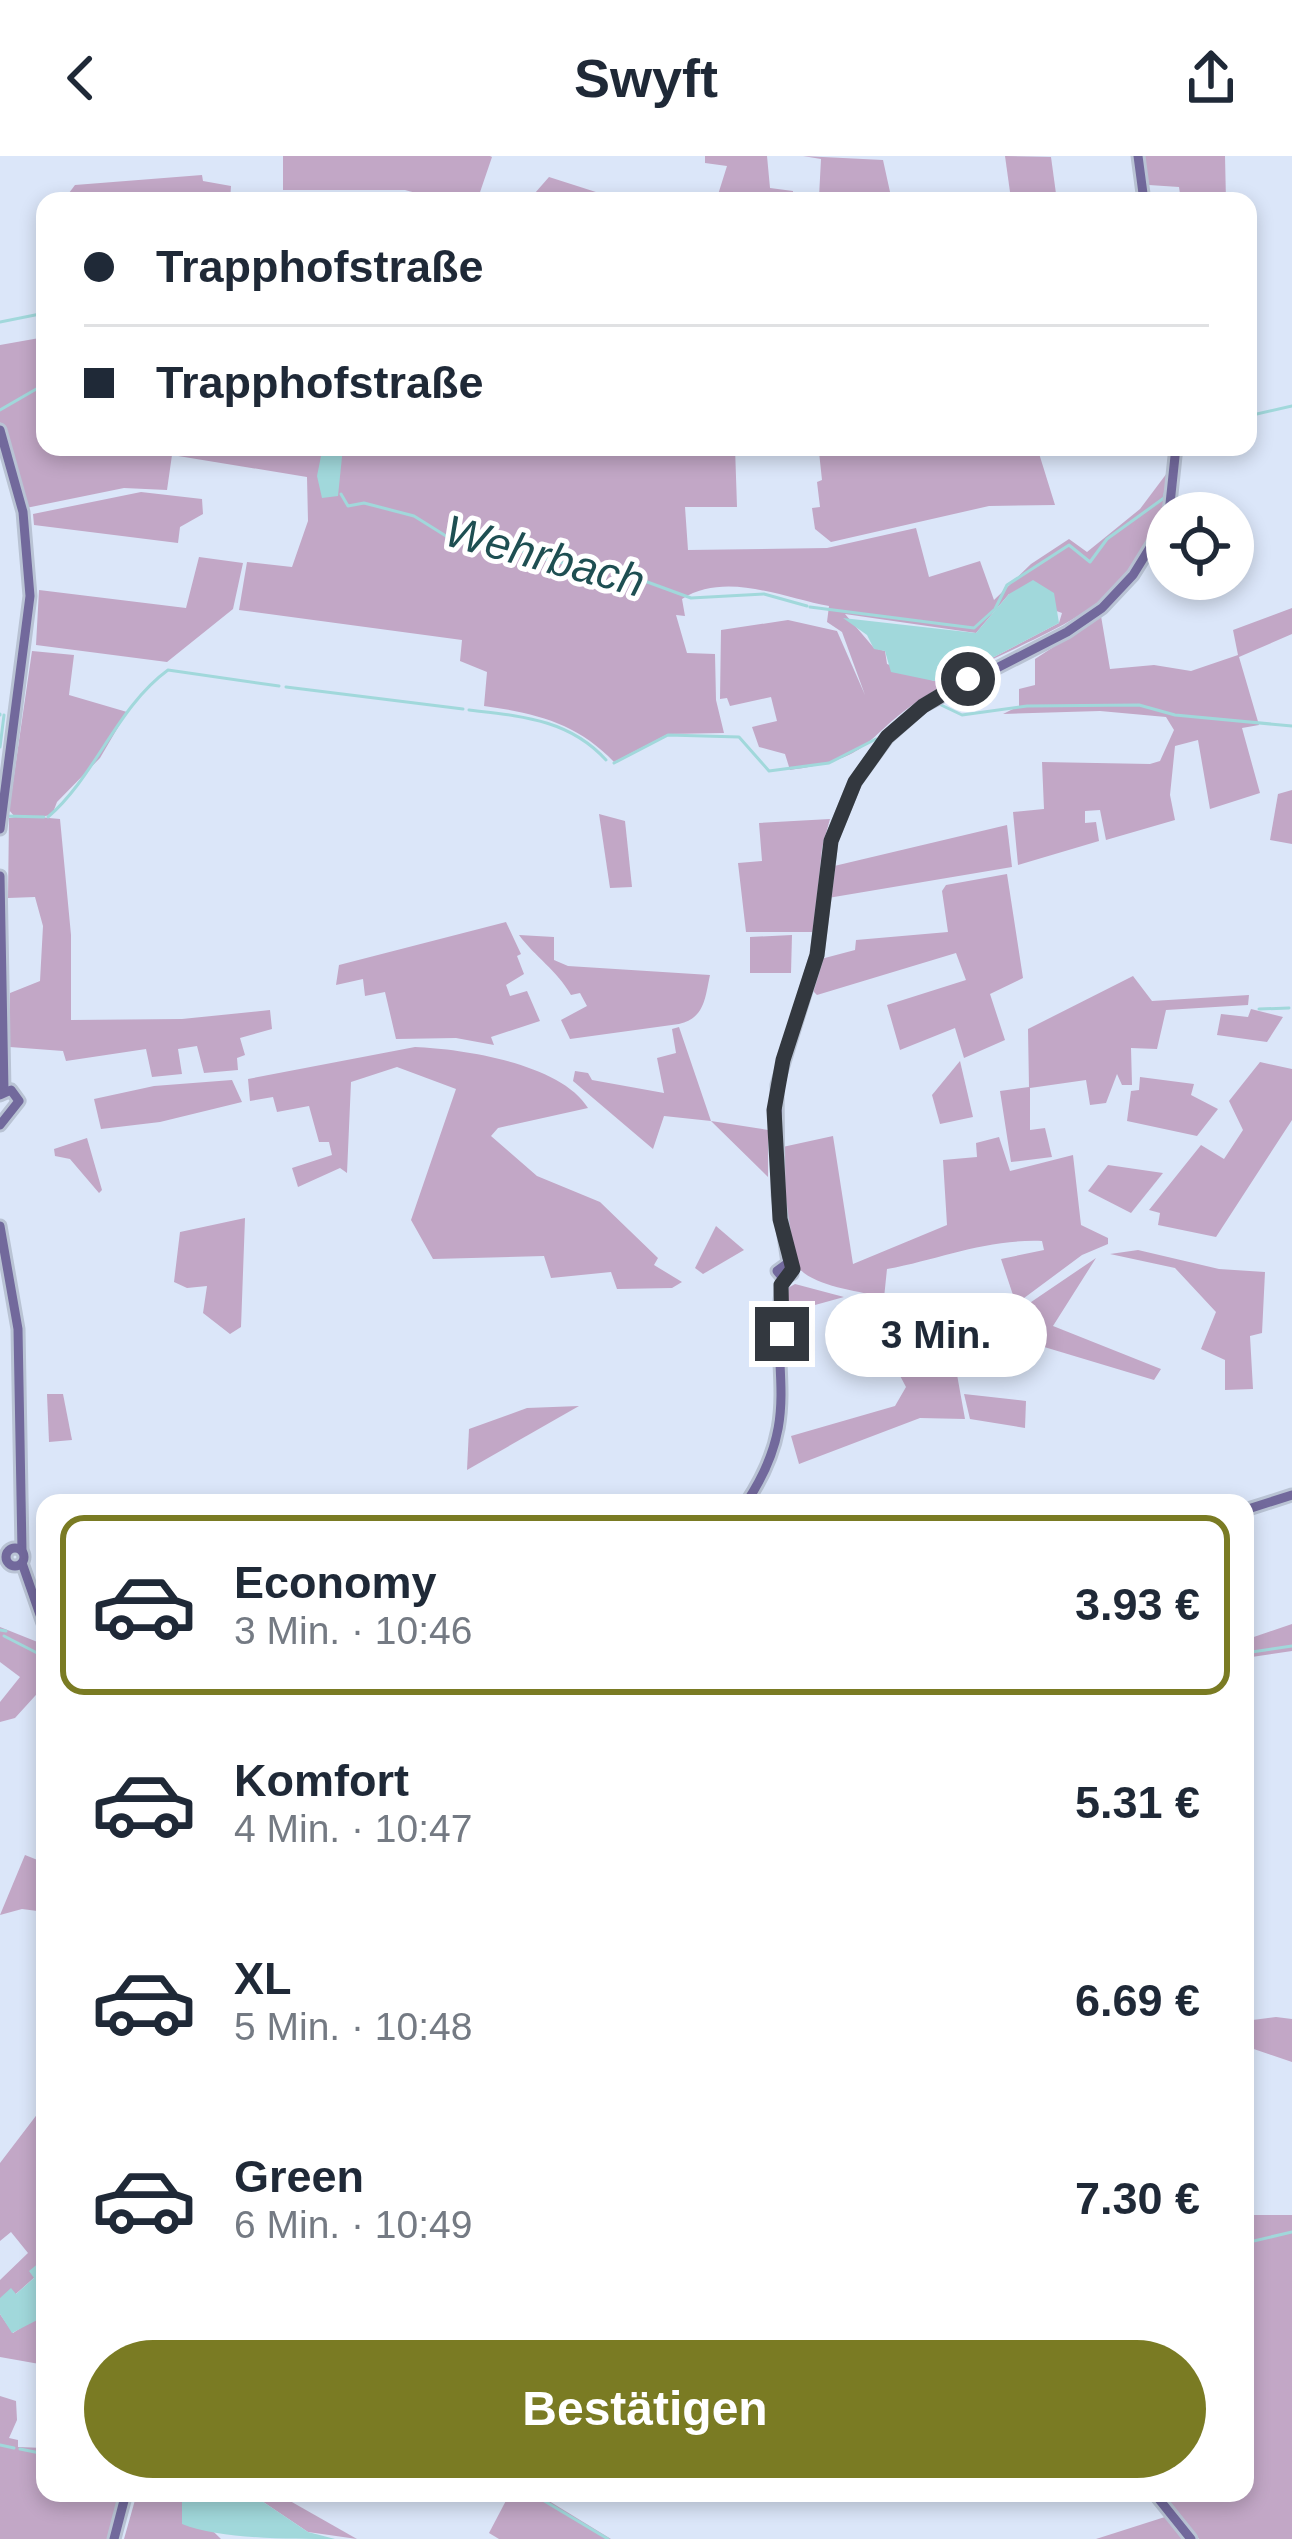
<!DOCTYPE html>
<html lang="de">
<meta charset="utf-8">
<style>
:root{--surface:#fff;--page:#f6f6f7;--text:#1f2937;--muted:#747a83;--line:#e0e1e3;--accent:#7a7b23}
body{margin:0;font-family:Arial,sans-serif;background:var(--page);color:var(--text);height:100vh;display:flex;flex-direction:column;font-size:45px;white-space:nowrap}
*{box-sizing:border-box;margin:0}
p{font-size:39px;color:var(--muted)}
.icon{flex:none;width:66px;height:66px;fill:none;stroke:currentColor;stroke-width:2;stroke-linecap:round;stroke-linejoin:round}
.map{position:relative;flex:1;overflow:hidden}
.drawer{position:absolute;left:36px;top:1338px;width:1218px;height:1008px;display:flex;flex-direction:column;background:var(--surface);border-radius:24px;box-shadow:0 6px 18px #0003}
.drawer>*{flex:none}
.banner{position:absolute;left:36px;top:36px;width:1221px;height:264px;border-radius:24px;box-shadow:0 6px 18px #0003;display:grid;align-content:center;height:264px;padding:0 48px;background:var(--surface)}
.controls{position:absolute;left:1146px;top:336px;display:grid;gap:24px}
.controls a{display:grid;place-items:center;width:108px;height:108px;border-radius:50%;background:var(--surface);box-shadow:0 6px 18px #0003;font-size:60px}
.end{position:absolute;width:54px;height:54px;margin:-27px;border:15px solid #33383f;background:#fff;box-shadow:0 0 0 6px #fff}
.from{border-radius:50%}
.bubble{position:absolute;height:84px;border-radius:42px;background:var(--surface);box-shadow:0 6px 18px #0003;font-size:39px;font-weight:700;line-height:84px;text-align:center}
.banner b{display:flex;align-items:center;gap:42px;height:114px;font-size:45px}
.banner b+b{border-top:3px solid var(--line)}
.banner i{width:30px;height:30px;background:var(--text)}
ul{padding:21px 0 0;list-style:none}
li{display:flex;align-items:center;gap:36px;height:180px;margin:0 24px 18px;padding:0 24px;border:6px solid transparent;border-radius:24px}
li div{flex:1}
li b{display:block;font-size:45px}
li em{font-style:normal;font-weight:700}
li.active{border-color:var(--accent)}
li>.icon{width:108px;height:108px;stroke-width:1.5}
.primary-button{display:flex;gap:24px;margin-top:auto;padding:24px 48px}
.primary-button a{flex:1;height:138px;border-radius:72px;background:var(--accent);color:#fff;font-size:48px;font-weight:700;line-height:138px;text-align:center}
header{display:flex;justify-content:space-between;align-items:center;height:156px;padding:0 48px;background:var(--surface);font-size:54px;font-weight:700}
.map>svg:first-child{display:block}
.green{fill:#c2a7c6;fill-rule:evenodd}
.water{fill:#a1d8db}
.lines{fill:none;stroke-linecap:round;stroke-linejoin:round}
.stream{stroke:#a1d8db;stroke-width:3}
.secondary-casing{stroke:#b9c3d4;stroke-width:15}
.secondary{stroke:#72699c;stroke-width:9}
.route{stroke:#33383f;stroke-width:15}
.labels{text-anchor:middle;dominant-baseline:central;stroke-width:10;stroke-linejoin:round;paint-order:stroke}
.water-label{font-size:45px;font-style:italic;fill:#1e4f52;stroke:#fff}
</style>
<header><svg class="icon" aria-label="back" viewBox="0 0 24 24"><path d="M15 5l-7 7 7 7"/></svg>Swyft<svg class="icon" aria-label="share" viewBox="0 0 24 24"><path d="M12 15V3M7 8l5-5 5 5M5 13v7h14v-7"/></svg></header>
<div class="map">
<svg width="1292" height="2383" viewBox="0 0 1292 2383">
<rect width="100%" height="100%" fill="#dbe6f9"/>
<!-- green -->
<g class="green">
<polygon points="283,0 490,0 492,1 477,45 412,45 416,37 405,34 283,34"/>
<polygon points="705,0 767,0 770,32 793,35 793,45 819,41 821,3 803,0 883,4 892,45 716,45 727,10 705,7"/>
<polygon points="1005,0 1051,1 1057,45 1022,45 1010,36"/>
<polygon points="1144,0 1225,0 1226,45 1181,45 1179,31 1149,29"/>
<polygon points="202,19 203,25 231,30 230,45 150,45 149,37 63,45 75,29"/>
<polygon points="549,21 624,45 528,45"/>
<path d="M45 181V291H735L737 351H685L688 394 827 392 916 372 929 421 980 405 994 444 1031 408 1069 383 1087 396 1140 353 1167 317H1172C1151 467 1028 472 924 541 862 581 877 602 790 614L785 598 759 591 752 571 777 565 771 541 730 550 727 542 720 543 721 474 788 464 837 475 865 539 842 476 827 466 829 450C784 442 726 415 682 443L685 460 676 459 687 497 715 498 716 544 724 577 668 578 614 606C577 567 535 557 484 550L487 516 460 505 462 484 239 454 247 406 292 411 308 365 307 321 172 299 167 334 124 332 26 352 0 266V189ZM1009 438 1062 457 1059 467 971 513 934 525 887 508 885 495 874 492 845 458 976 477Z"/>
<polygon points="811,291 1037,291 1055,349 989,350 831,386 815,373 812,352 820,351 817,326 822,324 819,296 811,296"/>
<polygon points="141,336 202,343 203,358 180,371 178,387 34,369 33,358"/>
<polygon points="199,401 243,407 233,453 167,506 36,489 39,434 186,452"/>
<polygon points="1292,452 1292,478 1239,501 1259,569 1242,572 1260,637 1210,653 1198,584 1175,590 1170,639 1175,664 1106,684 1100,654 1085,655 1085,667 1096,666 1099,685 1018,709 1013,656 1044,653 1042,606 1150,608 1160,605 1174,574 1166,561 1100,555 1003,558 1019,550 1019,533 1035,529 1035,503 1101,460 1110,513 1154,509 1191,515 1238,499 1233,474"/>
<polygon points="32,495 74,499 69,539 127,556 100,602 57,646 52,659 38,661 60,663 71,779 71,864 182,863 270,854 272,873 240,882 245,899 237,902 238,914 204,917 197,890 178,893 182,918 152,921 146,893 66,905 63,895 10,891 10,837 40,825 43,770 35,741 8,742 9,662 15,661 9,654"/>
<polygon points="1292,634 1292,688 1270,684 1278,638"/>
<polygon points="599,658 625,665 632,731 610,732"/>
<polygon points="830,663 822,692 814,776 746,776 738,707 762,705 759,667"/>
<polygon points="1007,669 1012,711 828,742 830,711"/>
<polygon points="1007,718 1023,822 990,838 1005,884 964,902 955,872 900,894 887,849 966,824 956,797 817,839 812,834 821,803 855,794 856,784 948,776 942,735 946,729"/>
<polygon points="506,766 521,798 517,800 524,818 506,829 510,840 527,835 540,865 491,881 494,889 456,882 396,883 385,836 365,840 363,823 336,829 339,809"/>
<path d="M519 779 554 781V804L568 810 710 819C705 842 705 862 679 868L570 883 561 864 587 850 580 837 571 839C556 813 536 802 519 779Z"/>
<polygon points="792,779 791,817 750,817 750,781"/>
<polygon points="1133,820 1152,845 1249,839 1248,849 1166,854 1157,893 1131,892 1132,929 1122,929 1117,918 1106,947 1090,949 1086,924 1030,932 1030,974 1045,972 1052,1001 1011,1006 1000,935 1029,931 1028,873"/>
<polygon points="1251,853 1283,861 1267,886 1217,879 1221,858 1248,861"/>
<polygon points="679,871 711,965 768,974 768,1021 711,965 664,960 653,993 573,925 575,915 588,917 592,924 664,937 657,902 676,897 672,873"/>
<path d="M415 891C464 893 561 908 588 952L498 972 491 980 537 1020 600 1046 658 1102 654 1109 682 1126 672 1132 617 1133 611 1116 551 1122 544 1100 433 1103 411 1064 456 933 397 911 351 926 347 1017 340 1012 298 1031 292 1012 332 999 329 986H319L309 950 277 956 273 941 250 945 248 923Z"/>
<polygon points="960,905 973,961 940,968 932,939"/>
<polygon points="1260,906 1292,913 1292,964 1216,1081 1158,1069 1160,1057 1149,1054 1201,989 1224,1003 1243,974 1229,945"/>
<polygon points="1140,921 1194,928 1191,939 1218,953 1197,980 1127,965 1131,935 1139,934"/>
<polygon points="232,924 242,946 160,966 101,973 94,943 154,930"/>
<path d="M833 980 853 1108 947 1069 943 1004 977 1001 976 987 999 981 1010 1015 1073 999 1081 1069 1108 1082V1088L1082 1099 1016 1148 1001 1103 1044 1094 1042 1085C985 1083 941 1103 887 1113L884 1142C861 1135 824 1132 804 1117 782 1101 780 1020 778 992Z"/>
<polygon points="87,982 102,1034 99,1037 70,1003 55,1000 54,993"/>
<polygon points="1108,1009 1163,1017 1131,1057 1088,1035"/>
<polygon points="245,1062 241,1171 230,1178 203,1157 207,1130 187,1132 174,1126 180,1076"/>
<polygon points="716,1070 744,1094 703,1118 695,1112"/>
<polygon points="1138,1094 1219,1113 1265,1116 1262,1177 1250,1180 1253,1233 1225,1234 1225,1204 1201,1193 1216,1156 1175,1112 1110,1098"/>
<polygon points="1096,1102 1053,1170 1161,1213 1154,1224 998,1177 997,1169"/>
<polygon points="795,1128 844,1141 815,1149 788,1176 788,1132"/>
<polygon points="861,1146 911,1160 906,1190 934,1200 960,1200 956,1213 965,1263 920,1262 799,1308 791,1280 895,1250 906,1231"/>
<polygon points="47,1238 63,1238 72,1284 49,1286"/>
<polygon points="964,1238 1026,1245 1025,1272 970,1263"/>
<polygon points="579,1250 467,1314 469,1273 527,1252"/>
<polygon points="1292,1468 1292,1495 1245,1502 1245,1484"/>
<polygon points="0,1471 45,1489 39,1511 45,1529 15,1562 0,1566 0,1546 20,1521 0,1506"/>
<polygon points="25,1699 45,1707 45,1756 22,1753 0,1759"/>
<polygon points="1276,1861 1292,1863 1292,1906 1245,1890 1245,1865"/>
<polygon points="45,1948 45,2112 0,2152 0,2124 28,2097 11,2076 0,2085 0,2007"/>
<polygon points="1245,2059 1292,2059 1292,2383 1199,2383 1162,2337 1245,2337"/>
<polygon points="43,2157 45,2209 0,2201 0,2158 13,2177"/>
<polygon points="0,2240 16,2245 17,2264 9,2282 18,2284 18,2291 45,2292 45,2337 122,2337 110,2383 0,2383"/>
<polygon points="137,2337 182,2337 180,2343 221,2383 124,2383"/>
<polygon points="250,2337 276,2337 357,2383 308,2376"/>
<polygon points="510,2337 536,2337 611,2383 499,2383 489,2377"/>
<polygon points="1168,2360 1186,2383 1096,2383"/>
</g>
<!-- water -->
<g class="water">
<polygon points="311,291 343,291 338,340 322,342 317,320 321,300"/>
<polygon points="1033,424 1054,437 1059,467 971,513 934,525 891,516 885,495 874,493 867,479 843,462 976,477 1009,438"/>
<polygon points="45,2102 45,2160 12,2177 0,2158 0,2142 11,2132 16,2138 34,2122 29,2115"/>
<path d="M182 2337H250L308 2376 335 2383C289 2383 219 2383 182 2368Z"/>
</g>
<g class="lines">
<!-- stream -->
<g class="stream">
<polyline points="0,166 45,157"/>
<polyline points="0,254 45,228"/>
<polyline points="1248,260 1292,250"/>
<polyline points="341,338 348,350 364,347 414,360 454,385 513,392 557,407 590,405 691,442 764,438 807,450"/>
<polyline points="810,451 974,472 995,453 1007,429 1069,389 1090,406 1107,383 1164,342 1170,318"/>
<polyline points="286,531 463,553"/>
<polyline points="939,548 962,559 1027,550 1139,549 1175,559 1292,570"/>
<path d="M469 554C520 560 569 563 606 604"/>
<polyline points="0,558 0,559"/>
<polyline points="889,573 919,548"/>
<polyline points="0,591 4,559"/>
<polyline points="614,607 668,579 739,581 769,615 829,607 876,583"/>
<polyline points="5,660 44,661"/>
<path d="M48 661C95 621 117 551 168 514L279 530"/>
<polyline points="1259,853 1289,852"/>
<polyline points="0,1474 6,1475"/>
<polyline points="4,1480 45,1501"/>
<polyline points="1245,1497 1292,1490"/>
<polyline points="1245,2087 1292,2076"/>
<polyline points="0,2289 14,2292"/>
<polyline points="20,2293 45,2298"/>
<polyline points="531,2337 608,2383"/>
</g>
<!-- secondary casing -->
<g class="secondary-casing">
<g id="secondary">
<polyline points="1138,0 1144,45"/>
<polyline points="0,274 23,356 30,440 0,673"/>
<polyline points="1169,357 1176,291"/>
<polyline points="0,720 4,935"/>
<polyline points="0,939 11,934 19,945 0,969"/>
<polyline points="0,1070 18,1173 22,1395"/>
<polyline points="788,1107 778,1039 777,929 817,799 831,685 855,626 887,582 923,550 1067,476 1102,452 1133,419 1167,364"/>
<path d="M746 1347C806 1257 767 1213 783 1122L777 1115 788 1107 792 1118 783 1122"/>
<polyline points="1245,1354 1292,1339"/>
<circle cx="15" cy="1401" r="9"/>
<polyline points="22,1407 45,1473"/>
<polyline points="1154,2337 1191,2383"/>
<polyline points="114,2383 126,2337"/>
</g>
</g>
<!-- secondary -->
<use href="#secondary" class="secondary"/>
</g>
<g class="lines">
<!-- route -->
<polyline class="route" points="782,1178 781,1129 793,1113 780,1063 774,954 783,904 817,799 831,685 855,626 887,581 923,550 968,523"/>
</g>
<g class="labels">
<!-- water labels -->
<g class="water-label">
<text transform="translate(545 400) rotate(15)">Wehrbach</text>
</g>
</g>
</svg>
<div class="controls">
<a><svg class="icon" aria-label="locate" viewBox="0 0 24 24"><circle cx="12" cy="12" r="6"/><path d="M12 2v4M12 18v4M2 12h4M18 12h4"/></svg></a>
</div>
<i class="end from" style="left:968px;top:523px"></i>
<i class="end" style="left:782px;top:1178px"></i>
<div class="bubble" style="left:825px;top:1137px;width:222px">3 Min.</div>
<div class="banner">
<b><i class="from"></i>Trapphofstraße</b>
<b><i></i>Trapphofstraße</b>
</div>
<section class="drawer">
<ul>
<li class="active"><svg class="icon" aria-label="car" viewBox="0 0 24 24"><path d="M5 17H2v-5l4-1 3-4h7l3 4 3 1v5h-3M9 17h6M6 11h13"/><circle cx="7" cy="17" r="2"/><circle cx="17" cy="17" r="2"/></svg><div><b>Economy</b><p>3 Min. · 10:46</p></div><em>3.93 €</em></li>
<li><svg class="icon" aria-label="car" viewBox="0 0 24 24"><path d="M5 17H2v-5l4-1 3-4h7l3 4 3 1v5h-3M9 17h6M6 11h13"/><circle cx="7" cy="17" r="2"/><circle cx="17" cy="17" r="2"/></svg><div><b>Komfort</b><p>4 Min. · 10:47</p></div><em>5.31 €</em></li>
<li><svg class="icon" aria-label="car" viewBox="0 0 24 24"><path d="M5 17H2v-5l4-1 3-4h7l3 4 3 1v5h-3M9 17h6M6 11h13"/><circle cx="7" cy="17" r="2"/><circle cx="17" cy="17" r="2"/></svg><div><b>XL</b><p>5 Min. · 10:48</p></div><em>6.69 €</em></li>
<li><svg class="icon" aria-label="car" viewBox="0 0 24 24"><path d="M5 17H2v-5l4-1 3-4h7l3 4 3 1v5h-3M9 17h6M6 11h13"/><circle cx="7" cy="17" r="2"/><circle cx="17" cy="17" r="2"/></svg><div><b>Green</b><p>6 Min. · 10:49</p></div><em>7.30 €</em></li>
</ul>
<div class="primary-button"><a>Bestätigen</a></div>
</section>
</div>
